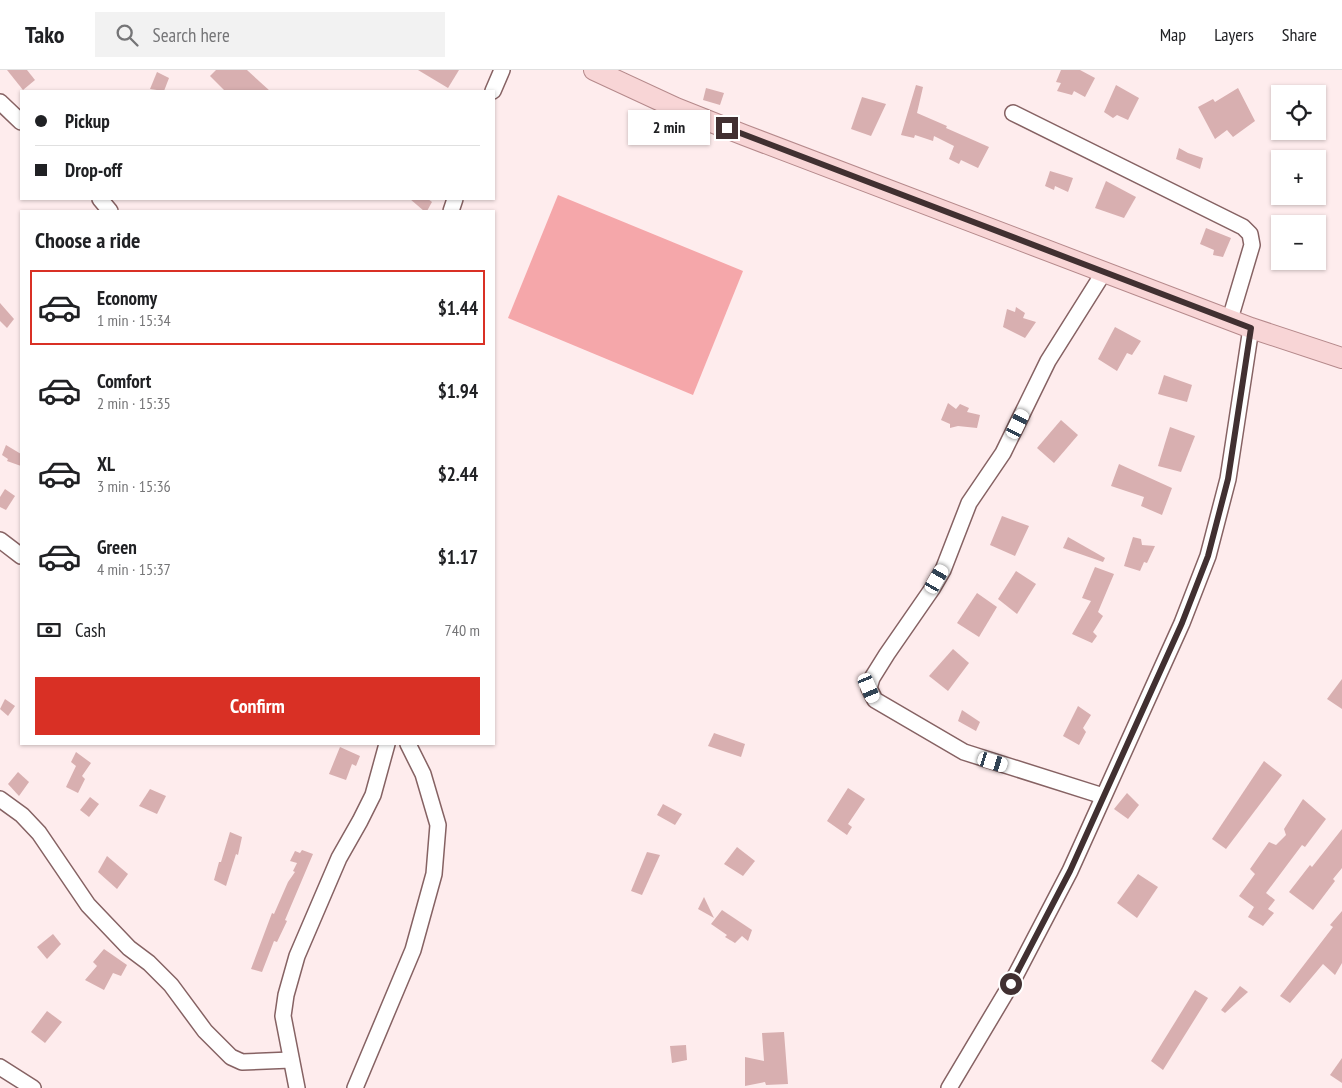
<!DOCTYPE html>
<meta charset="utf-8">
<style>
:root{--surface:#fff;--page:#f2f2f2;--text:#202124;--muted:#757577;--line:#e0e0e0;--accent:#d93025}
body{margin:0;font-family:"PT Sans Narrow",sans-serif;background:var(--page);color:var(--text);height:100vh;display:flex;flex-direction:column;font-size:19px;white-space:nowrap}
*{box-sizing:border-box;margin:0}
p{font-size:16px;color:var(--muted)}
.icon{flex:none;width:28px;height:28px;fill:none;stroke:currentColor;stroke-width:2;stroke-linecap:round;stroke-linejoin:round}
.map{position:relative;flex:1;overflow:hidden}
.panel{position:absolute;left:20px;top:140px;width:475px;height:535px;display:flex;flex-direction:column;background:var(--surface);border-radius:0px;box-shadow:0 1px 4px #0004}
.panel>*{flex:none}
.hud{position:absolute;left:20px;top:20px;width:475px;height:110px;border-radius:0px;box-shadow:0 1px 4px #0004;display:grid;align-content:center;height:110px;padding:0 15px;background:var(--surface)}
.tools{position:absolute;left:1271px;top:15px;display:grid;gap:10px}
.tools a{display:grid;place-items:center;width:55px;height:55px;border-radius:0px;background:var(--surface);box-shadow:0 1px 4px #0004;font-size:25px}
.end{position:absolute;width:22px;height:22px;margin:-11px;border:6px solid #413031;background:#fff;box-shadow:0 0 0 2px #fff}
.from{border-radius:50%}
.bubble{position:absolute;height:35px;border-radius:0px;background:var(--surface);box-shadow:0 1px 4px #0004;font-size:16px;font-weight:800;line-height:35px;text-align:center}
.car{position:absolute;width:15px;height:30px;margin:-15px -8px;border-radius:6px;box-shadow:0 0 4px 1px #0007;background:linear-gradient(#fff 24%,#345 0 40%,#fff 0 76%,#345 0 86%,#fff 0)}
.hud b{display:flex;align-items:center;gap:18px;height:48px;font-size:19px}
.hud b+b{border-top:1px solid var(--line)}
.hud i{width:12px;height:12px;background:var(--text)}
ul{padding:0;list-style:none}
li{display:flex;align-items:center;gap:15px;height:75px;margin:0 10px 8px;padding:0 5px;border:2px solid transparent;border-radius:0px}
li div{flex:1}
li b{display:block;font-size:19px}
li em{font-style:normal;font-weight:800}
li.on{border-color:var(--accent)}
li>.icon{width:45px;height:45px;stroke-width:1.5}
h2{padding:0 15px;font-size:22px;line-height:60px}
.pay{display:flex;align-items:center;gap:12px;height:55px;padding:0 15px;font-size:19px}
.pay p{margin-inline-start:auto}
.primary-button{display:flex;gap:10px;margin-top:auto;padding:10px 15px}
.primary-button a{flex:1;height:58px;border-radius:0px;background:var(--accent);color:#fff;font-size:20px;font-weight:800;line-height:58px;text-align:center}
header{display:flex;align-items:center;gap:30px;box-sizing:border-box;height:70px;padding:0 25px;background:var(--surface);border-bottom:1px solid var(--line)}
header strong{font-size:24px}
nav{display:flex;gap:28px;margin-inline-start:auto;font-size:18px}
.search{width:350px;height:45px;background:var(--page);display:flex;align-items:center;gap:12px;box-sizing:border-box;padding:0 18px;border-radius:0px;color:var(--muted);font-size:19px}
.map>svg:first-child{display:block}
.green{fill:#f5a7aa}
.building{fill:#d8afb0}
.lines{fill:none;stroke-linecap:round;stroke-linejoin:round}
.minor-casing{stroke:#866263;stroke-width:18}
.major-casing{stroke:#b5898b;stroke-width:22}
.minor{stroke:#fff;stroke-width:15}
.major{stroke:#f8d5d6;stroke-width:20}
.route{stroke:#413031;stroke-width:6}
</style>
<header>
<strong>Tako</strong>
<div class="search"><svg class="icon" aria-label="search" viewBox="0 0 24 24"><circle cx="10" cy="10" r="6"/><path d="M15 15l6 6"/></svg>Search here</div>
<nav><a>Map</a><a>Layers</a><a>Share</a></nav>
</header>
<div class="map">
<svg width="1342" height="1018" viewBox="0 0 1342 1018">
<rect width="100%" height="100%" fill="#feeced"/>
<!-- green -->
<polygon class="green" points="558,125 743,201 693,325 508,248"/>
<!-- building -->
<g class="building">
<polygon points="7,0 27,0 35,10 23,20"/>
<polygon points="216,0 247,0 270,21 225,21 210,6"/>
<polygon points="418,0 459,0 448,18"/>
<polygon points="1061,0 1080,0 1095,8 1085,27 1074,21 1072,25 1057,21 1061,13 1056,12"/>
<polygon points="157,2 169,8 164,21 150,19"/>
<polygon points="916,15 923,17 917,43 947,56 946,58 989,77 978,98 961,90 959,94 949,89 954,76 934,66 933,71 915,65 914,68 901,65"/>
<polygon points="1116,15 1139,28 1128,50 1117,45 1113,48 1104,42"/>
<polygon points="706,18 724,23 720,35 703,30"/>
<polygon points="1238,18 1255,51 1233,67 1227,60 1215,69 1198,37 1213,29 1215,32"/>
<polygon points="862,27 886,34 871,66 851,59"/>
<polygon points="1179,78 1188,83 1203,88 1200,99 1176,89"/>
<polygon points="1050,101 1073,108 1068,122 1055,116 1054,120 1045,116"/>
<polygon points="1106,111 1136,127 1124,148 1095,138"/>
<polygon points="410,129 428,129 432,132 427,141 424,141"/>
<polygon points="1206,158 1231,168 1223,187 1213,185 1214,180 1200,174"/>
<polygon points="0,233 14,249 7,258 0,251"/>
<polygon points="1016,237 1025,243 1023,248 1036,252 1025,268 1003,257 1007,239 1015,242"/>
<polygon points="1115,257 1141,271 1132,285 1127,283 1117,301 1098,289"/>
<polygon points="1164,305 1192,315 1187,332 1158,324"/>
<polygon points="948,333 956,339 960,334 969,338 967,342 980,345 977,358 958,356 950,358 950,354 941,350"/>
<polygon points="1061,350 1078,365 1054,393 1037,378"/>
<polygon points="1170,357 1195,366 1181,402 1158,396"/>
<polygon points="6,375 21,384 21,396 7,391 8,389 2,385"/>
<polygon points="1119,394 1172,418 1162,445 1141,436 1144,427 1111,416"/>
<polygon points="5,419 15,426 6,440 0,437 0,427"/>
<polygon points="1002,446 1029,456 1015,486 990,475"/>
<polygon points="1068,467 1105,488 1103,492 1063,478"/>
<polygon points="1133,467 1141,469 1142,475 1155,476 1147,493 1144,492 1140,501 1124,496"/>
<polygon points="1095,497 1114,504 1098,542 1103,546 1093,562 1097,566 1092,573 1072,564 1091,531 1082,528"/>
<polygon points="1016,501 1036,514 1017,544 998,529"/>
<polygon points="977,523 997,537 979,567 957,553"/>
<polygon points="953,579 969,593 948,621 929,606"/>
<polygon points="1342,609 1342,639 1327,629"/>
<polygon points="5,629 15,636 8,646 0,639"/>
<polygon points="1078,636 1091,645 1083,658 1086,662 1079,675 1063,666"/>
<polygon points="962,640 980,652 976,661 958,651"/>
<polygon points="714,663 745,674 741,687 708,676"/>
<polygon points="340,677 360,686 356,696 352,694 346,710 329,704"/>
<polygon points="76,682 91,693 82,706 85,709 78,723 66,717 76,696 71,692"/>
<polygon points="1264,691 1282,705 1226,779 1212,769"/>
<polygon points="18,702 29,712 19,726 8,714"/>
<polygon points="848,718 865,729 848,754 852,757 847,765 827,751"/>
<polygon points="150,719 166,726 157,744 139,736"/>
<polygon points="1127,723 1139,735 1128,749 1114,739"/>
<polygon points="90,727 99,734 89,747 80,740"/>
<polygon points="1303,729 1326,749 1305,777 1302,775 1266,823 1275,830 1268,839 1274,843 1263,856 1248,847 1254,837 1239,826 1255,804 1250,799 1269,772 1276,775 1286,765 1284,759"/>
<polygon points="663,734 682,744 675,755 657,745"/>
<polygon points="1342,759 1342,798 1333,809 1335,811 1313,840 1289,822 1310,795 1312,797"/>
<polygon points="230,762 242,767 238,785 236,784 226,816 214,810 219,792 221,792"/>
<polygon points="737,777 755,791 743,806 724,794"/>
<polygon points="302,780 313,784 285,850 287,851 277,872 274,871 262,902 251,899 272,843 274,844 288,812 295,802 293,801 297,793 290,791 295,781 300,783"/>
<polygon points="647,782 660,785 642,825 631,821"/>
<polygon points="107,786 128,804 117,819 98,802"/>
<polygon points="1138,804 1158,817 1137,848 1117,833"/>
<polygon points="704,827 714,848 698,839"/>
<polygon points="722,840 752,860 748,871 742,866 735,873 725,867 727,865 711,854"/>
<polygon points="1342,841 1342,893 1335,905 1323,894 1290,933 1280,926 1333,857 1330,855"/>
<polygon points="53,864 61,874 47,889 37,877"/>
<polygon points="104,879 127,895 121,906 113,903 104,920 85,910 97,896 93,892"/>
<polygon points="1240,916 1248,922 1225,943 1221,940"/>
<polygon points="1195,920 1208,928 1163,1000 1151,991"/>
<polygon points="47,941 62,952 45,973 31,962"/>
<polygon points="784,962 788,1014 766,1015 765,1012 745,1016 745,987 764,991 762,963"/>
<polygon points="686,975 687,990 672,993 670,976"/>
<polygon points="1342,988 1342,1013 1330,1005"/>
</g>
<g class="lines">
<!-- minor casing -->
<g class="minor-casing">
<g id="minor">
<polyline points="493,21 502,0"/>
<polyline points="0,32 21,52"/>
<polyline points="1013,43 1243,157 1250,164 1252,175 1230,249"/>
<polyline points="100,129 110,141"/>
<polyline points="451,141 455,129"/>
<polyline points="0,470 21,486"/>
<polyline points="1103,726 964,682 875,630 869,618 872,608 887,584 932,519 943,500 969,433 1003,383 1048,291 1104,202"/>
<polyline points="0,729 22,745 39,763 88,835 129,878 149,893 171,915 205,961 231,987 242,992 291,990"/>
<polyline points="0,997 33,1018"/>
<polyline points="297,1018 283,946 286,925 297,886 339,788 360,751 373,725 387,674"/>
<polyline points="355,1018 413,880 434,804 438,755 423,704 408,674"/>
<polyline points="949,1018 1011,914 1070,801 1182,553 1208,486 1228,409 1251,258"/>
</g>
</g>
<!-- major casing -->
<g class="major-casing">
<polyline id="major" points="594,0 676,38 744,65 1251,258 1342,288"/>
</g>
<!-- minor -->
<use href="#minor" class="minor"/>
<!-- major -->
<use href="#major" class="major"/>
</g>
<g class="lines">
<!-- route -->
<polyline class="route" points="727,58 1251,258 1228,409 1208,486 1182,553 1070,801 1011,914"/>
</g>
</svg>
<div class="tools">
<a><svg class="icon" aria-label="locate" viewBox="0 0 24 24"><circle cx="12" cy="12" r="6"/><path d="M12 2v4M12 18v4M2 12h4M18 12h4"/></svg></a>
<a>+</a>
<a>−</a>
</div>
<i class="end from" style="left:1011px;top:914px"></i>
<i class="end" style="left:727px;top:58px"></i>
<div class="bubble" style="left:628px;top:40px;width:82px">2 min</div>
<i class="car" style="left:1018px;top:354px;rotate:26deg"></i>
<i class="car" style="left:937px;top:509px;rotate:30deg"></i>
<i class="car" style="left:869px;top:618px;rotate:157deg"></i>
<i class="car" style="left:993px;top:692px;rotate:107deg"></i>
<div class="hud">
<b><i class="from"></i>Pickup</b>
<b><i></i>Drop-off</b>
</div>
<section class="panel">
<h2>Choose a ride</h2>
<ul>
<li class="on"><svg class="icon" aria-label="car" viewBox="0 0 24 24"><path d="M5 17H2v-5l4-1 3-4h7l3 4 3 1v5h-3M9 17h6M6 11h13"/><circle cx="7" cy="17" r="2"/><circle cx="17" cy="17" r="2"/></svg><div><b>Economy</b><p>1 min · 15:34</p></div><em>$1.44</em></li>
<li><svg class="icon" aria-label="car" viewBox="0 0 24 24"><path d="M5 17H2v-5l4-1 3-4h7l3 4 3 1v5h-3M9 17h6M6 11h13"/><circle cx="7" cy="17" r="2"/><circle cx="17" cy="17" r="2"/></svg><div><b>Comfort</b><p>2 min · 15:35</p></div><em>$1.94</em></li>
<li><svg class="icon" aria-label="car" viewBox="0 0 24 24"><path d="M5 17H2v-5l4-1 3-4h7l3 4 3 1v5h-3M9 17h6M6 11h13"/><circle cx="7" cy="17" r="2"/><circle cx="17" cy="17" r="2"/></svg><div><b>XL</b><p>3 min · 15:36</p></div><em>$2.44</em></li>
<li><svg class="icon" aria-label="car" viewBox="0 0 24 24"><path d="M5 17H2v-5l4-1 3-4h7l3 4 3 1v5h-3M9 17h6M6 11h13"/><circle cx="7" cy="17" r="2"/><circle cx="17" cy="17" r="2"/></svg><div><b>Green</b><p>4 min · 15:37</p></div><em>$1.17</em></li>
</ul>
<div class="pay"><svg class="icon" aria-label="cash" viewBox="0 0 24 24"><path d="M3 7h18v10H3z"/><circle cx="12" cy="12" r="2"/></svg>Cash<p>740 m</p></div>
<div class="primary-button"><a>Confirm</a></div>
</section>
</div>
